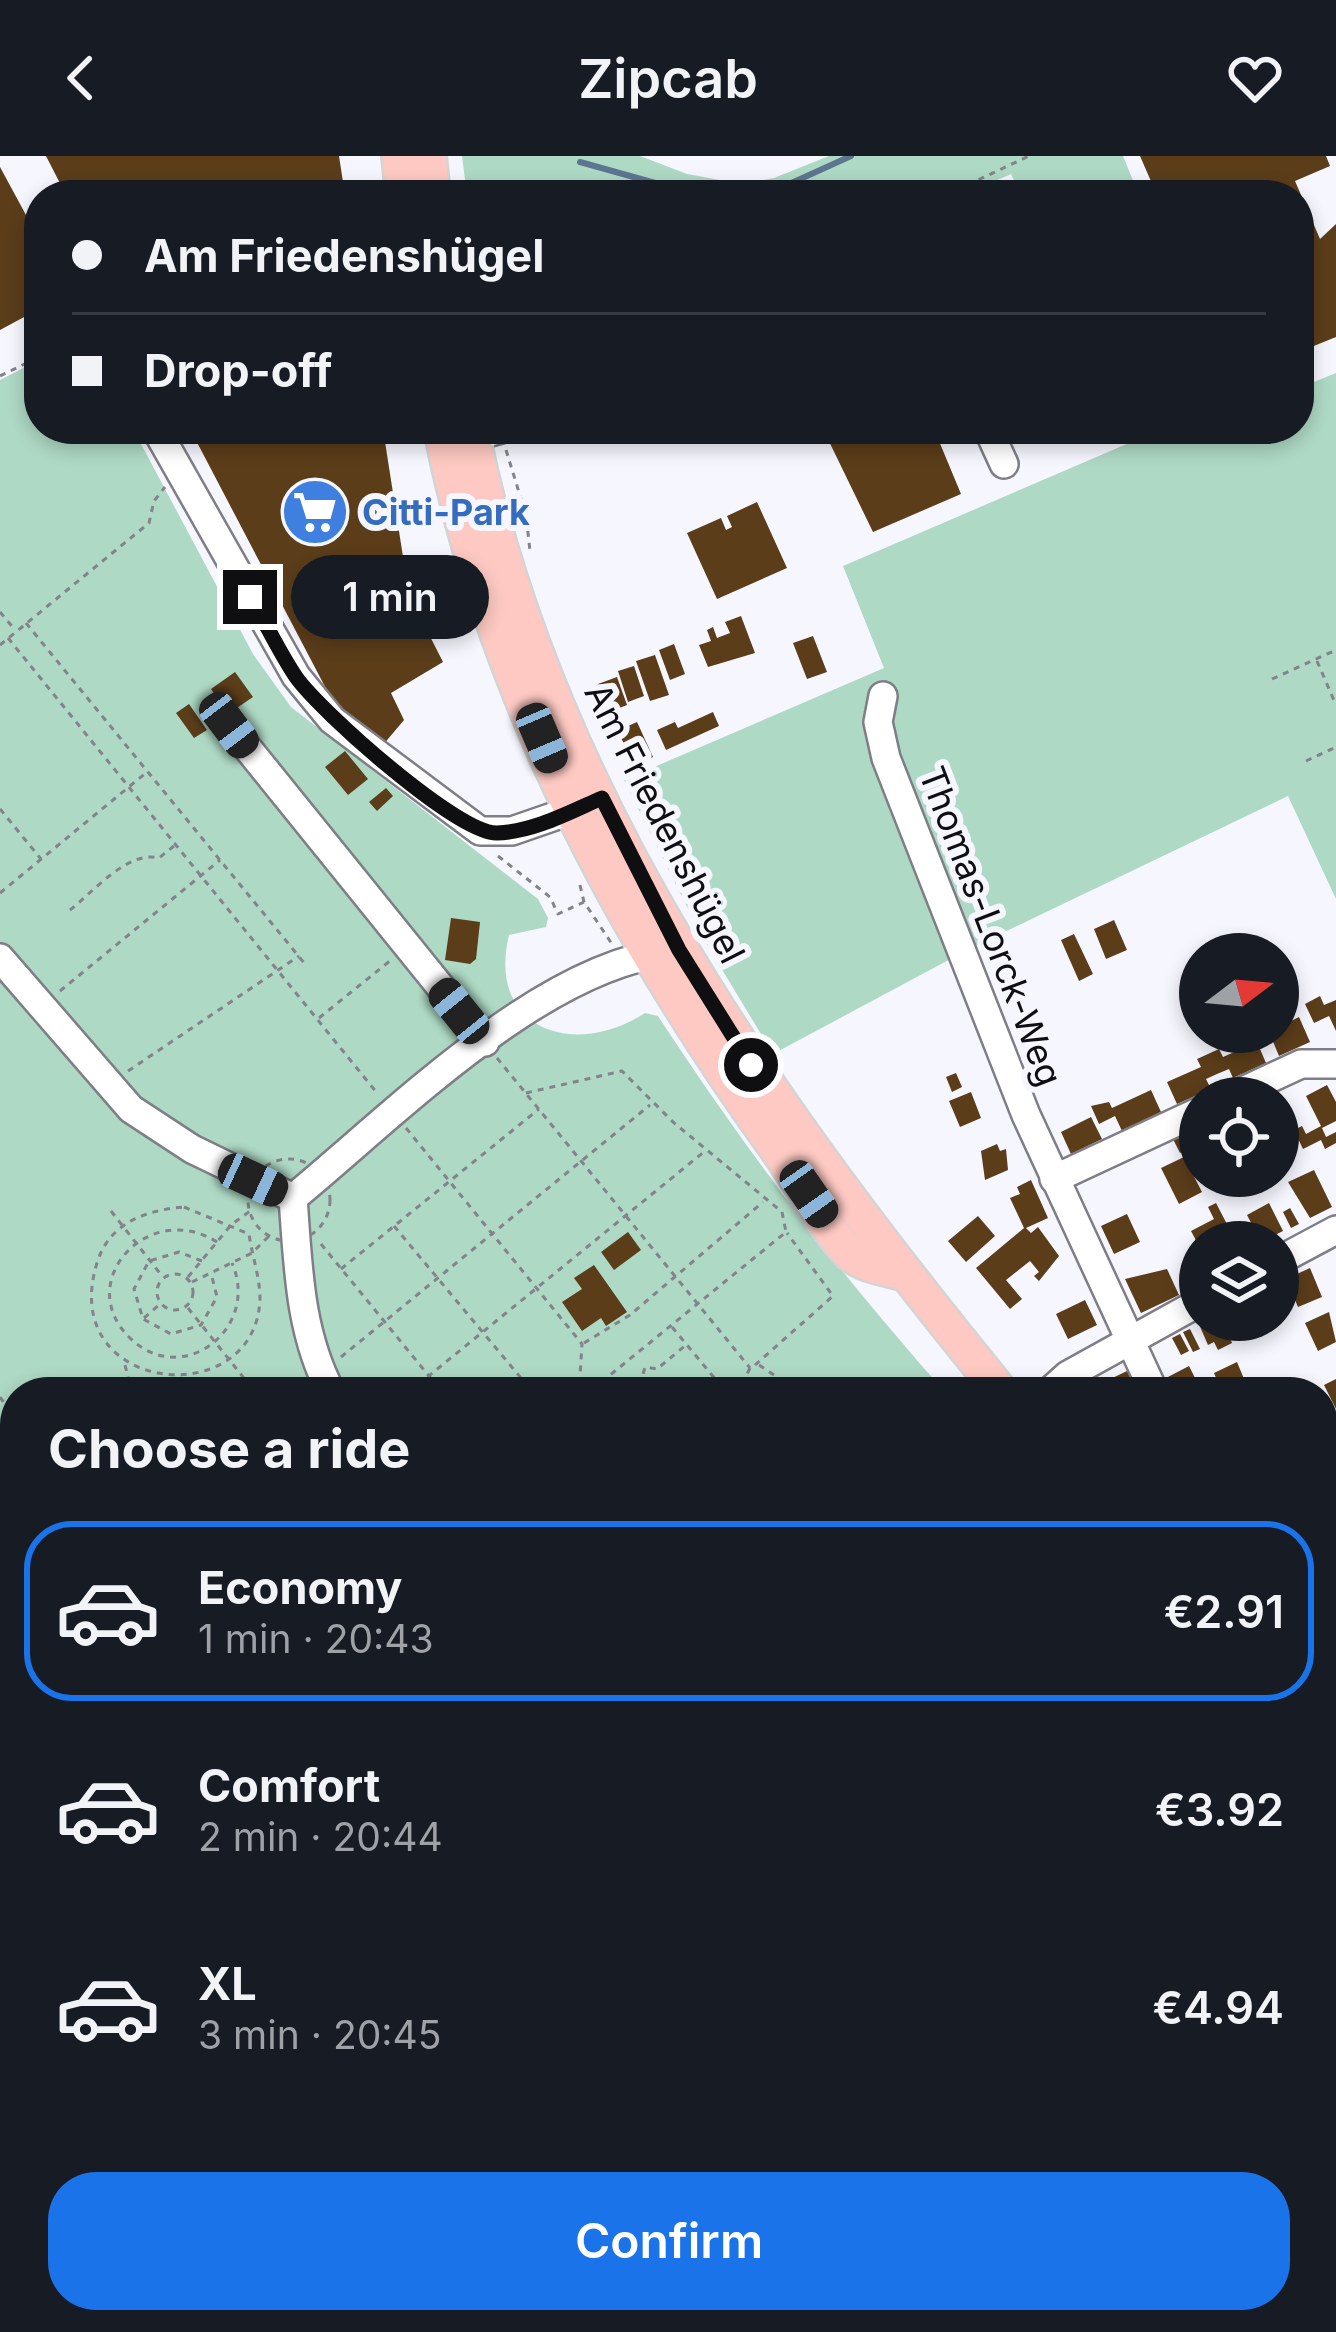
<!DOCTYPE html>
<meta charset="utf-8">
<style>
:root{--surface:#171b24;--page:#20242c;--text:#f1f3f6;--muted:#9ea1a6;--line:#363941;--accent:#1a73e8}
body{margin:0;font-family:Inter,sans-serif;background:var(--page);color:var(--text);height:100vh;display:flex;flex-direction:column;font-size:45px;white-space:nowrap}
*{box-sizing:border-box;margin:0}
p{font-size:39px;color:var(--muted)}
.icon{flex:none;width:66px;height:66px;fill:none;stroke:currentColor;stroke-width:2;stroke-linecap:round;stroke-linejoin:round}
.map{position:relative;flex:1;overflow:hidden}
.drawer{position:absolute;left:0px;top:1221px;width:1338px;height:957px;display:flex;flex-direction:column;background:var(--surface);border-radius:48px 48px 0 0;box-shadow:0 6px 18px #0003}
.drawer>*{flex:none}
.guide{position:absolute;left:24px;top:24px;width:1290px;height:264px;border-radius:48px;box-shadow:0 6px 18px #0003;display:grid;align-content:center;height:264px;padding:0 48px;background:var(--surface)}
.needle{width:78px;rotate:74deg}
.controls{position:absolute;left:1179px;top:777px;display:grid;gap:24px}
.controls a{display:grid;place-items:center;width:120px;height:120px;border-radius:50%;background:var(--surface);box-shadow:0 6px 18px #0003;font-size:60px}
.end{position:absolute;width:54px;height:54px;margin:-27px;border:15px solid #0f0e11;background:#fff;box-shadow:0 0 0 6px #fff}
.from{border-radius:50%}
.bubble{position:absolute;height:84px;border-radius:42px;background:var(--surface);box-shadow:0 6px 18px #0003;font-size:39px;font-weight:600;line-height:84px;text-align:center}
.car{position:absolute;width:36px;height:72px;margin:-36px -18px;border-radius:15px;box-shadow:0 0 9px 3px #0007;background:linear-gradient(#222 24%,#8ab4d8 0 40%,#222 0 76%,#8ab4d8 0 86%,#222 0)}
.guide b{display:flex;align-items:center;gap:42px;height:114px;font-size:45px}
.guide b+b{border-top:3px solid var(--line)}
.guide i{width:30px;height:30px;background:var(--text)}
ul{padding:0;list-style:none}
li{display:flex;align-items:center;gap:36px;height:180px;margin:0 24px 18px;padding:0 24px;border:6px solid transparent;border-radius:48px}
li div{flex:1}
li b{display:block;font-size:45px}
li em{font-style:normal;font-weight:600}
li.on{border-color:var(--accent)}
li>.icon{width:108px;height:108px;stroke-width:1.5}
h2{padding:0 48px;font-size:54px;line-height:144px}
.action{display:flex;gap:24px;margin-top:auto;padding:24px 48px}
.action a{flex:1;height:138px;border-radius:48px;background:var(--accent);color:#fff;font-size:48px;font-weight:600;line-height:138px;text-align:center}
header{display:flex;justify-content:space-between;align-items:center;height:156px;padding:0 48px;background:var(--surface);font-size:54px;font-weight:600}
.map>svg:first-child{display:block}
.green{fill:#aed9c4}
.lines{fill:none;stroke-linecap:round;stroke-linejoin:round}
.stream{stroke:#5d7690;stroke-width:6}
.building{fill:#5b3d1a}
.minor-casing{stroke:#7f7e86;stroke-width:32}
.major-casing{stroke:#d4d4d4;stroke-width:38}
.path{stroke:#848389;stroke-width:3;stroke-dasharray:6 6;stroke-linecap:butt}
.minor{stroke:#fff;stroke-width:27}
.major{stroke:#fdc9c2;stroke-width:33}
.route{stroke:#0f0e11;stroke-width:15}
.labels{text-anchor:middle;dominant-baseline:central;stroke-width:12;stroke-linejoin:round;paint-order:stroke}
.shop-label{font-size:36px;font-weight:bold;fill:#366cbe;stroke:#f6f6fe;text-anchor:start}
.street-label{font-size:36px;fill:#0f0e11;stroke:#f6f6fe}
</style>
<header><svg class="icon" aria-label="back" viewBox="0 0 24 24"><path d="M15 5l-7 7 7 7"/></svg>Zipcab<svg class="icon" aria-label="heart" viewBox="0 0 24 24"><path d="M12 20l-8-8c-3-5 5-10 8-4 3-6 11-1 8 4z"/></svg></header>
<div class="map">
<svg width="1336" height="2176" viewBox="0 0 1336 2176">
<rect width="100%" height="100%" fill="#f6f6fe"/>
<!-- green -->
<g class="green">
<polygon points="462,0 640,0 687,18 742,28 774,22 829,0 1123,0 1139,39 1021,39 1011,18 964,39 467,39"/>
<path d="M39 204V273H133L253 498 291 551 538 743 548 762 546 771 509 779C486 874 575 903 645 857L658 860C749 999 835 1112 945 1236H15V2004L0 2007V224Z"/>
<polygon points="1336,217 1336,743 1288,640 971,792 773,898 700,777 624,624 884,512 843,410 1129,287 1124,273 1299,273 1299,232"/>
<polygon points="15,2023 15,2163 435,2163 442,2176 0,2176 0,2029"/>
<polygon points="461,2163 1215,2163 1224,2176 468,2176"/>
</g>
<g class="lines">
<!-- stream -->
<g class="stream">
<polyline points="580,6 698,39"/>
<polyline points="765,39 851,0"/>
</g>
</g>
<!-- building -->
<g class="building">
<polygon points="46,0 339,0 345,39 66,39"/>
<polygon points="1140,0 1326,0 1330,10 1295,25 1320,83 1336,68 1336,181 1299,196 1299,39 1157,39"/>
<polygon points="0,11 39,83 39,153 0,174"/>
<polygon points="190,273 383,273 409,439 443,506 391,537 404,564 377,596 343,565"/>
<polygon points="823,273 934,273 961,338 873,376"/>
<polygon points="757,346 787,412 717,443 687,377 721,362 726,374 732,371 727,360"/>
<polygon points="741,460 755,497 708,511 699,489 711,485 707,474 713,471 717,482 730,477 725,466"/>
<polygon points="813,480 827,516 807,523 793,487"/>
<polygon points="674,488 685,518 670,524 659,494"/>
<polygon points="655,499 669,539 650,545 636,505"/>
<polygon points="634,510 644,540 628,546 618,515"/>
<polygon points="235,516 253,541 228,558 211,533"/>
<polygon points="617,521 627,549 609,556 598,528"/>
<polygon points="189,548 207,574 194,582 176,557"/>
<polygon points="713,556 719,570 666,594 657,574 675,566 678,572"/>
<polygon points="637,566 653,601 636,609 617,575"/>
<polygon points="345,595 368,623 348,639 325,611"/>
<polygon points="386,632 393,640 377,655 369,646"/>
<polygon points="451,762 480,766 476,803 470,808 445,804"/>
<polygon points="1114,764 1127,794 1106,803 1094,773"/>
<polygon points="1074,778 1093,818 1079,825 1061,784"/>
<polygon points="1320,840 1324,849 1336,844 1336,875 1329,860 1314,867 1305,848"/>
<polygon points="1299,861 1310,886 1279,900 1269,876"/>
<polygon points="1257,886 1266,907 1233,922 1229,913 1217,918 1206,923 1211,933 1177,948 1167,926 1201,911 1197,903 1219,893 1223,901"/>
<polygon points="956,917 962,931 952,936 946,921"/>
<polygon points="1327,929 1336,946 1336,965 1322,972 1326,981 1336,976 1336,987 1325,993 1321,984 1303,993 1294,974 1302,970 1306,978 1321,970 1306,940"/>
<polygon points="1151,934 1161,956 1122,975 1115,960 1099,968 1091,950 1109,946 1112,952"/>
<polygon points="971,936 981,962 960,971 949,945"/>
<polygon points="1278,951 1290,976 1278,982"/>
<polygon points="1091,961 1102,983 1071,998 1061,976"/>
<polygon points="1181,979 1188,993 1180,997 1173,983"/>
<polygon points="997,988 1000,995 1006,993 1008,1014 985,1024 981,995"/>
<polygon points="1184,1001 1202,1036 1179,1048 1161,1012"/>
<polygon points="1314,1014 1332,1051 1310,1062 1288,1026"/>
<polygon points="1031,1024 1048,1062 1026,1072 1031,1077 1038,1071 1059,1100 1039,1125 1034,1120 1039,1116 1030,1105 1006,1124 1022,1143 1010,1153 976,1112 1024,1072 1010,1042 1020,1038 1017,1031"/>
<polygon points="1216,1047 1229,1072 1221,1077 1226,1086 1200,1086 1200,1121 1187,1097 1199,1090 1191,1075 1214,1063 1208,1051"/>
<polygon points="1269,1047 1283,1075 1261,1086 1247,1059"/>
<polygon points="1290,1052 1299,1068 1291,1072 1283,1056"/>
<polygon points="1127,1058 1140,1086 1114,1098 1101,1070"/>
<polygon points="978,1060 995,1080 966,1106 948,1085"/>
<polygon points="1239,1070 1248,1086 1237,1086 1232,1075"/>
<polygon points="628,1076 641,1094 614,1114 601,1096"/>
<polygon points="594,1109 627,1156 606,1170 601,1162 582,1175 562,1146 582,1133 574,1122"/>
<polygon points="1310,1112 1322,1141 1298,1151 1286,1123"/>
<polygon points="1167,1113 1179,1139 1141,1157 1125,1123"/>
<polygon points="1085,1144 1097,1169 1068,1183 1056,1158"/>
<polygon points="1329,1156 1336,1186 1318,1195 1305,1167"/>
<polygon points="1223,1164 1232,1187 1218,1194 1214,1186 1208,1189 1198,1166"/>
<polygon points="1190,1173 1200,1193 1193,1196 1183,1176"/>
<polygon points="1180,1178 1189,1195 1181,1199 1172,1182"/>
<polygon points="1237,1206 1247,1230 1222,1236 1214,1217"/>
<polygon points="1189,1210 1201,1234 1173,1236 1166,1222"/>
<polygon points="1127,1215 1138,1236 1102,1236 1098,1229"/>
<polygon points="1336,1223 1336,1253 1324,1229"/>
<polygon points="1336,1458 1336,1486 1323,1494 1323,1466"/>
<polygon points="1323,1935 1336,1954 1336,1967 1323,1976"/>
</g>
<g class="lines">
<!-- minor casing -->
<g class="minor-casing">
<g id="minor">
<polyline points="156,273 296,520 332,564 480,675 512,675 587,649"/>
<polyline points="988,273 1004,308"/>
<polyline points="454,286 501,273"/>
<polyline points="883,540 878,566 886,602 1026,959 1154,1236"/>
<polyline points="229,569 485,886"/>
<path d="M0 802 131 953 192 993 293 1042C393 960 539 811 669 796"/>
<polyline points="1228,942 1301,908 1336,908"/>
<polyline points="1054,1023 1200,955"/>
<path d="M293 1042C298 1108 299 1176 331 1236"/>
<polyline points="1278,1105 1336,1074"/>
<polyline points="1049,1236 1068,1219 1200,1146"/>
<polyline points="1323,1286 1336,1280"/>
<polyline points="1323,1443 1336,1436"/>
<polyline points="0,1699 15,1703"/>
<polyline points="1323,1805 1336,1795"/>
<polyline points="1323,2134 1336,2138"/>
</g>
</g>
<!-- major casing -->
<g class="major-casing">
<g id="major">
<polyline points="399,0 403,39"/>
<polyline points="429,0 433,39"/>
<path d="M441 273C492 535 624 782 779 996 797 1021 832 1083 853 1100 865 1110 890 1113 905 1118"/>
<path d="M471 273C545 641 769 952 1001 1236"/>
<polyline points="1323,1607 1336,1621"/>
</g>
</g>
<!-- path -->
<g class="path">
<polyline points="946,39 1029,0"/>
<polyline points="0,220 39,201"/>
<polyline points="506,294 526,359 530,395"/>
<polyline points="0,456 15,474"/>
<polyline points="26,467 305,808"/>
<polyline points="8,482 377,937"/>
<polyline points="0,489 149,367 154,345 165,331"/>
<polyline points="1317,505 1336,549"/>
<polyline points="1272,523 1336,494"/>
<polyline points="1306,605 1336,591"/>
<polyline points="0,653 41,703"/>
<polyline points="498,700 550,741 558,758 584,746 612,788"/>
<polyline points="580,729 584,746"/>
<polyline points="0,737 147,616"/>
<path d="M70 754C93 736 128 694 159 702L174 690"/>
<polyline points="60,835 220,704"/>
<polyline points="319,862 391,804"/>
<polyline points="497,902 750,1212"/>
<polyline points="128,915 299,800"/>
<polyline points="526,937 622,915 673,966 782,1056 786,1076 599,1228 582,1231"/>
<polyline points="406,972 582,1188 579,1236"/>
<circle cx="289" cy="1044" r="41"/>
<path d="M184 1051 249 1078C252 1099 260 1122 260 1143 256 1258 56 1239 97 1107 109 1067 146 1054 184 1051Z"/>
<polyline points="111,1055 162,1120"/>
<polyline points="394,1070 526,1228 516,1236"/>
<path d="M217 1086C149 1043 73 1125 129 1181 181 1234 261 1173 232 1107"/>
<polyline points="321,1088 442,1236"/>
<polyline points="202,1105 179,1096 149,1105 134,1133 143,1163 171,1178 201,1169 217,1141 211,1117"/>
<polyline points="341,1113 539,953"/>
<circle cx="175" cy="1136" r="18"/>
<polyline points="188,1121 231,1069 250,1055"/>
<polyline points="192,1126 252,1097 269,1080"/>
<polyline points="188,1152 255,1236"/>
<polyline points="144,1162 159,1149"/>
<polyline points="672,1171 726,1236"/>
<polyline points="584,1187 630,1159 763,1046"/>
<polyline points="341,1201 650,949"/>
<polyline points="125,1209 132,1236"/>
<polyline points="755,1209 833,1140 787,1077"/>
<polyline points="759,1209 774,1219 767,1236"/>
<polyline points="750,1212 745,1222 752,1236"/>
<polyline points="409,1236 705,995"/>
<polyline points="629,1236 641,1226 645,1211 657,1213 686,1189"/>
<polyline points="0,1241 15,1263"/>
<polyline points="0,1447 15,1437"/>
<polyline points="0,1840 15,1840"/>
<polyline points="0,1984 15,1978"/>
<polyline points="0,2015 15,2011"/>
<polyline points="0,2117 15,2111"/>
<polyline points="446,2163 453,2176"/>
<polyline points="538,2163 546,2176"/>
<polyline points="833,2163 841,2176"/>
<polyline points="965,2163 973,2176"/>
<polyline points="1137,2163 1145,2176"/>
<polyline points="277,2176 313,2163"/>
<polyline points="616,2176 635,2163"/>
<polyline points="1290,2176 1297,2163"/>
</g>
<!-- minor -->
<use href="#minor" class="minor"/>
<!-- major -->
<use href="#major" class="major"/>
</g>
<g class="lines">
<!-- route -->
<path class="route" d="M250 441C266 467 279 496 296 521 321 556 458 678 497 677 533 676 570 656 602 642L679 794 751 909"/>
</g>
<!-- icons -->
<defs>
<g id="supermarket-disc" transform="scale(3.45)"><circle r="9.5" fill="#3f7fe0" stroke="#f6f6fe"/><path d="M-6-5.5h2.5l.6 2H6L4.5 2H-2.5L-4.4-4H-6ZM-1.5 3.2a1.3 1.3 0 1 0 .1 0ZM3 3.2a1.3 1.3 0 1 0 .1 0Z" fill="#fff"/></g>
</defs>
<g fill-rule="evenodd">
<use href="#supermarket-disc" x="315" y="356"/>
</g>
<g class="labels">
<!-- shop labels -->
<g class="shop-label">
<text x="362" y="356">Citti-Park</text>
</g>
<!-- street labels -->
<g class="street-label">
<text transform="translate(665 667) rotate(63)">Am Friedenshügel</text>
<text transform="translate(991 770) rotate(69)">Thomas-Lorck-Weg</text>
</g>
</g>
</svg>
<div class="controls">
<a><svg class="needle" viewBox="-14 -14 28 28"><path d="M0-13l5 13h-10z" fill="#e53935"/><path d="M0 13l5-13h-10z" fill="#9ea1a6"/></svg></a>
<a><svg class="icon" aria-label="locate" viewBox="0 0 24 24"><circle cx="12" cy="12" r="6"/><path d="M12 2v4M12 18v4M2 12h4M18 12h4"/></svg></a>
<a><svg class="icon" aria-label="layers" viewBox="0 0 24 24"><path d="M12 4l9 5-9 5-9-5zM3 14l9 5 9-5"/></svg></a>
</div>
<i class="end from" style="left:751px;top:909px"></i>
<i class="end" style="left:250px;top:441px"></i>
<div class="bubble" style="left:291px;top:399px;width:198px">1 min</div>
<i class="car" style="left:229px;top:569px;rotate:143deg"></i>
<i class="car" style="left:542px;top:582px;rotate:157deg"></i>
<i class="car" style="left:459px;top:855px;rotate:321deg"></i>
<i class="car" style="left:253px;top:1024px;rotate:115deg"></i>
<i class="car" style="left:809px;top:1038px;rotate:145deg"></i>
<div class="guide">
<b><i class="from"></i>Am Friedenshügel</b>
<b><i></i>Drop-off</b>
</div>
<section class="drawer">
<h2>Choose a ride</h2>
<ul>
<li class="on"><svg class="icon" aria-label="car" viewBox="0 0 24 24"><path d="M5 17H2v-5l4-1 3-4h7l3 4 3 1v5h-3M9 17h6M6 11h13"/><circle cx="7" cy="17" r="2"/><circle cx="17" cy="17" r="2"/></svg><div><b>Economy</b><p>1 min · 20:43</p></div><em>€2.91</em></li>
<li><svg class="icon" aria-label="car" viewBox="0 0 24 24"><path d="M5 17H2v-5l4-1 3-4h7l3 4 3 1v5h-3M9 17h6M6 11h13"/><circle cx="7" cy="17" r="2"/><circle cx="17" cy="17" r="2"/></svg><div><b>Comfort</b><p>2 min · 20:44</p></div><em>€3.92</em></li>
<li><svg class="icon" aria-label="car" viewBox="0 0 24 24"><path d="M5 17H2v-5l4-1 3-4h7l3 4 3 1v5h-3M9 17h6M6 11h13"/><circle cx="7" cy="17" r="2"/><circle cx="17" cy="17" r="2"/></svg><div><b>XL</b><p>3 min · 20:45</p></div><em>€4.94</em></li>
</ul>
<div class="action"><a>Confirm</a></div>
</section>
</div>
